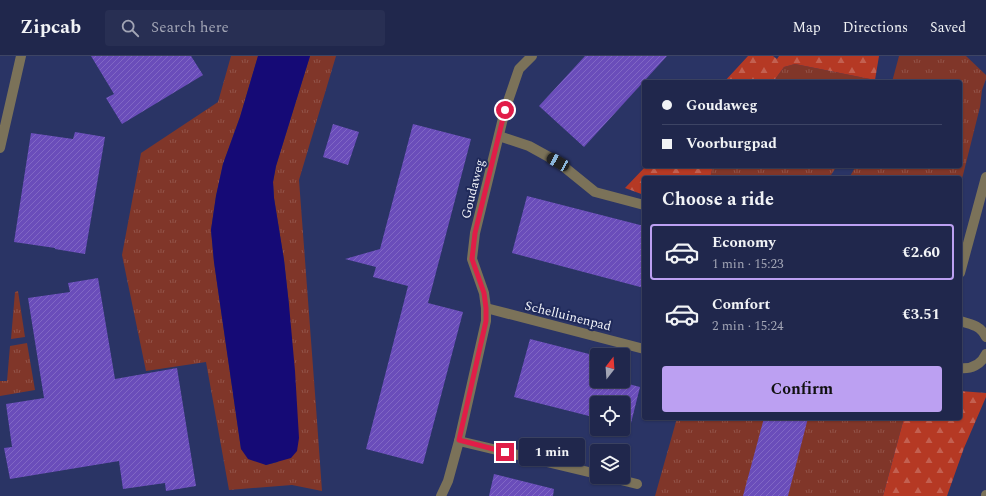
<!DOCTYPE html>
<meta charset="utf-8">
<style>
:root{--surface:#20274c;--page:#282f53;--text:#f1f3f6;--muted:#a2a5b5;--line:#3d4464;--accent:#bca0f2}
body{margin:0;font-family:Spectral,serif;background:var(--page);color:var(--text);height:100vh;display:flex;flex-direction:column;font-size:15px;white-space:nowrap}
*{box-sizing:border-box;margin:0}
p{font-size:13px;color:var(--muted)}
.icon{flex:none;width:22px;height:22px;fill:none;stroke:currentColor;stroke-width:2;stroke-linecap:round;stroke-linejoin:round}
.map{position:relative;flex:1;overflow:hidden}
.side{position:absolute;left:642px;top:120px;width:320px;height:244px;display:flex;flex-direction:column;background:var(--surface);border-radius:4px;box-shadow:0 1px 3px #0004,0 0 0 1px var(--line)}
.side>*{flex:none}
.guide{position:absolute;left:642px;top:24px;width:320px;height:88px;border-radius:4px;box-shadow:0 1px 3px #0004,0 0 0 1px var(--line);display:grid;align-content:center;height:88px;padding:0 20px;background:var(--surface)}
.needle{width:26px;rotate:17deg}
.fabs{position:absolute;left:590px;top:292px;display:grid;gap:8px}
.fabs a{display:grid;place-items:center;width:40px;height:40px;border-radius:4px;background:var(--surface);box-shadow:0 1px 3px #0004,0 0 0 1px var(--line);font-size:20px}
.end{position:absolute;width:18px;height:18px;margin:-9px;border:5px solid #e11d48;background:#fff;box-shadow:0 0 0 2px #fff}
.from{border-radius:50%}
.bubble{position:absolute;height:28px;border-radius:4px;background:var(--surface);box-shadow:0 1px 3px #0004,0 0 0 1px var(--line);font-size:13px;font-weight:700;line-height:28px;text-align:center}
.car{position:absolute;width:12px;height:24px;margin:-12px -6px;border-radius:5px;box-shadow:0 0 3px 1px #0007;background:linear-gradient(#222 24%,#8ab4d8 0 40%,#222 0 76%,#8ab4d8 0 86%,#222 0)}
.guide b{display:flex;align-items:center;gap:14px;height:38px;font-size:15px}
.guide b+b{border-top:1px solid var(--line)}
.guide i{width:10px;height:10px;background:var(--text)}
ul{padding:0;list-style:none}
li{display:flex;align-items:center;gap:12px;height:56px;margin:0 8px 6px;padding:0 12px;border:2px solid transparent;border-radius:4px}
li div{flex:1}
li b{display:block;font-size:15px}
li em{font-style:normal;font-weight:700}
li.active{border-color:var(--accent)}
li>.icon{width:36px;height:36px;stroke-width:1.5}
h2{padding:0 20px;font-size:18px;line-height:48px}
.cta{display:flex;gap:8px;margin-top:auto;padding:8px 20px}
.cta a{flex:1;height:46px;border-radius:4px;background:var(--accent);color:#111;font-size:16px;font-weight:700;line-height:46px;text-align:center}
header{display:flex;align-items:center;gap:24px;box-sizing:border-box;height:56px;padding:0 20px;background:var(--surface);border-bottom:1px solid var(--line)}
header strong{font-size:19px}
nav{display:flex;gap:22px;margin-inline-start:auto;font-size:14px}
.search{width:280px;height:36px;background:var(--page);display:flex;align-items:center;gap:10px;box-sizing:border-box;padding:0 14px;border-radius:4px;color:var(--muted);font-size:15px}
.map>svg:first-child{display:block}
.grass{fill:url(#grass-tufts)}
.forest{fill:url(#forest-firs)}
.water{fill:#150a76}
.building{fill:url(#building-hatch)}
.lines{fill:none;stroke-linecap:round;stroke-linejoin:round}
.pedestrian{stroke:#7b7259;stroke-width:10}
.minor{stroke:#7b7259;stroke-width:10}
.tertiary{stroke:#7b7259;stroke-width:10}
.route{stroke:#e11d48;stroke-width:5}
.labels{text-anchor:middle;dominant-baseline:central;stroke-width:4;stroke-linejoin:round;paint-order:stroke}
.street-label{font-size:13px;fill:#f2f4fa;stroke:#202a5a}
</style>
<header>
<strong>Zipcab</strong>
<div class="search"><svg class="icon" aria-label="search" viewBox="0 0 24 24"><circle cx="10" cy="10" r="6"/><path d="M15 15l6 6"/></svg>Search here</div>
<nav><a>Map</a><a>Directions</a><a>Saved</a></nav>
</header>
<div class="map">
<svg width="986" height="440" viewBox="0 0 986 440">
<defs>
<pattern id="grass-tufts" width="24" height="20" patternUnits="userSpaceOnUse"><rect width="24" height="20" fill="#803629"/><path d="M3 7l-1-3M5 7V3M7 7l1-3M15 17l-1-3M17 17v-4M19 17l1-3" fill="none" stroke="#925449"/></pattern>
<pattern id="forest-firs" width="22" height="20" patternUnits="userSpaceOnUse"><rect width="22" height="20" fill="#b53924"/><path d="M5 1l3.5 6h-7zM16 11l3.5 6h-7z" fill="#c36050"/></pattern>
<pattern id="building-hatch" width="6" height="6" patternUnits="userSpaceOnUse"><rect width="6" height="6" fill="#6a4dba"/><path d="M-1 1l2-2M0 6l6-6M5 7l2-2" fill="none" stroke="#8067c4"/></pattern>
</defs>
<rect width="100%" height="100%" fill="#2a3465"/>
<!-- grass -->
<g class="grass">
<polygon points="231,0 258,0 240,61 223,108 216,140 211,174 214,206 241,393 266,409 278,406 289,249 284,204 274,142 273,126 276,110 310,0 336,0 299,124 316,351 322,435 292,429 229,434 206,306 146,315 122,199 141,97 218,46"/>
<polygon points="899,0 966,0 986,19 986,23 982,34 980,51 960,131 960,122 849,122 856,110 960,110 960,26 892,26"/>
<polygon points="795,8 875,24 875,26 773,26 784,11"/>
<polygon points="713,110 837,110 829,122 710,122"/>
<polygon points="18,235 25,281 11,283 15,236"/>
<polygon points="27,287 35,334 0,340 0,325 7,325 10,290"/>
<polygon points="677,362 904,362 883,440 655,440"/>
</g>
<!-- forest -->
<g class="forest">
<polygon points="748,0 773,0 777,3 779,0 879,0 875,24 795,8 784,11 773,26 724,26"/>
<polygon points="646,110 713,110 710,122 644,122 644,139 625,132"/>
<polygon points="960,335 986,337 986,341 964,392 947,440 883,440 904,362 960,362"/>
</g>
<!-- water -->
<polygon class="water" points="258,0 310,0 276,110 273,126 274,142 284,204 289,249 295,315 299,382 297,395 291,402 266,409 248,403 241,393 214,206 211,174 216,140 223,108 240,61"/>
<!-- building -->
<g class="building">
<polygon points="91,0 191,0 203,19 122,68 106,42 114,38"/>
<polygon points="585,0 667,0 584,91 539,50"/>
<polygon points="333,68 359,76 348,109 323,101"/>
<polygon points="413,68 471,83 428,247 463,256 423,408 366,393 408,230 373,221 376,211 345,203 380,193"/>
<polygon points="75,76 105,81 85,198 55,193 55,192 14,186 31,77 73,83"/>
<polygon points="527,140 644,170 644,232 512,197"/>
<polygon points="98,222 115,323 177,312 196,430 166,435 165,427 123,433 119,405 10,423 4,392 12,391 6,348 44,342 28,242 70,236 68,227"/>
<polygon points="530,283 597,300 597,325 617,325 640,331 630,371 623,369 623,347 597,347 597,362 514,341"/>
<polygon points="764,362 808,362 788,440 743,440"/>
<polygon points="494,418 554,433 553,440 489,440"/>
</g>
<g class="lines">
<!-- pedestrian -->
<polyline class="pedestrian" points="486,252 644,293"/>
<!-- minor -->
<g class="minor">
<polyline points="499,80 529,90 558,106 595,136 644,149"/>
<polyline points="0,92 21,0"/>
<polyline points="960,217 986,121"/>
<path d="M960 265C971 268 981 270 986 281"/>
<path d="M960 312C971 313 981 309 986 298"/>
<polyline points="459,385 597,418"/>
<polyline points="609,421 637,428"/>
<polyline points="441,440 448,425 459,385 486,265 486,252 484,237 472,203 475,177 505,54 519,13 532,0"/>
</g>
<!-- tertiary -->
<polyline class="tertiary" points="986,440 986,439"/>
</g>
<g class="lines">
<!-- route -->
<polyline class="route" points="505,396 459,384 486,265 486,252 484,237 472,203 475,177 505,54"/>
</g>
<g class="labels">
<!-- street labels -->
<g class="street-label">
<text transform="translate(473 133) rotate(-76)">Goudaweg</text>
<text transform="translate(568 260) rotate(14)">Schelluinenpad</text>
</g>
</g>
</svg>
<div class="fabs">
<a><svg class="needle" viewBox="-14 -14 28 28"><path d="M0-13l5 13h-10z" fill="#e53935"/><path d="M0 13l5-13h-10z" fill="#a2a5b5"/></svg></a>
<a><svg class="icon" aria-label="locate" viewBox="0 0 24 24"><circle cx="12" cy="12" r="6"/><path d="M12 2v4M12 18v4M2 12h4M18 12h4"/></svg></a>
<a><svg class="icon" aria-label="layers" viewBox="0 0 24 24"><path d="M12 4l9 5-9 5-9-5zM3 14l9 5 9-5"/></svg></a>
</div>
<i class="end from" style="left:505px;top:54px"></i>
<i class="end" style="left:505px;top:396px"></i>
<div class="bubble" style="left:519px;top:382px;width:66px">1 min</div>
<i class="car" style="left:558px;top:106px;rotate:299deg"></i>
<div class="guide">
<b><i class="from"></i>Goudaweg</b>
<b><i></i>Voorburgpad</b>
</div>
<section class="side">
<h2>Choose a ride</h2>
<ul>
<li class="active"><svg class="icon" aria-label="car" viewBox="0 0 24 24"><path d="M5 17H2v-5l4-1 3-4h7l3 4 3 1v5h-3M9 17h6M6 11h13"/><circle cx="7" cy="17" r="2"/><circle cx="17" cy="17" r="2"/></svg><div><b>Economy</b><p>1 min · 15:23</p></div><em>€2.60</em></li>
<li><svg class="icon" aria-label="car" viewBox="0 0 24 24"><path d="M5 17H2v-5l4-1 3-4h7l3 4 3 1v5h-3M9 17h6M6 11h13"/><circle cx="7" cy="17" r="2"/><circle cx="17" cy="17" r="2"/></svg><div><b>Comfort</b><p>2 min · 15:24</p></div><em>€3.51</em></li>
</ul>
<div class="cta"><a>Confirm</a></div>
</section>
</div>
